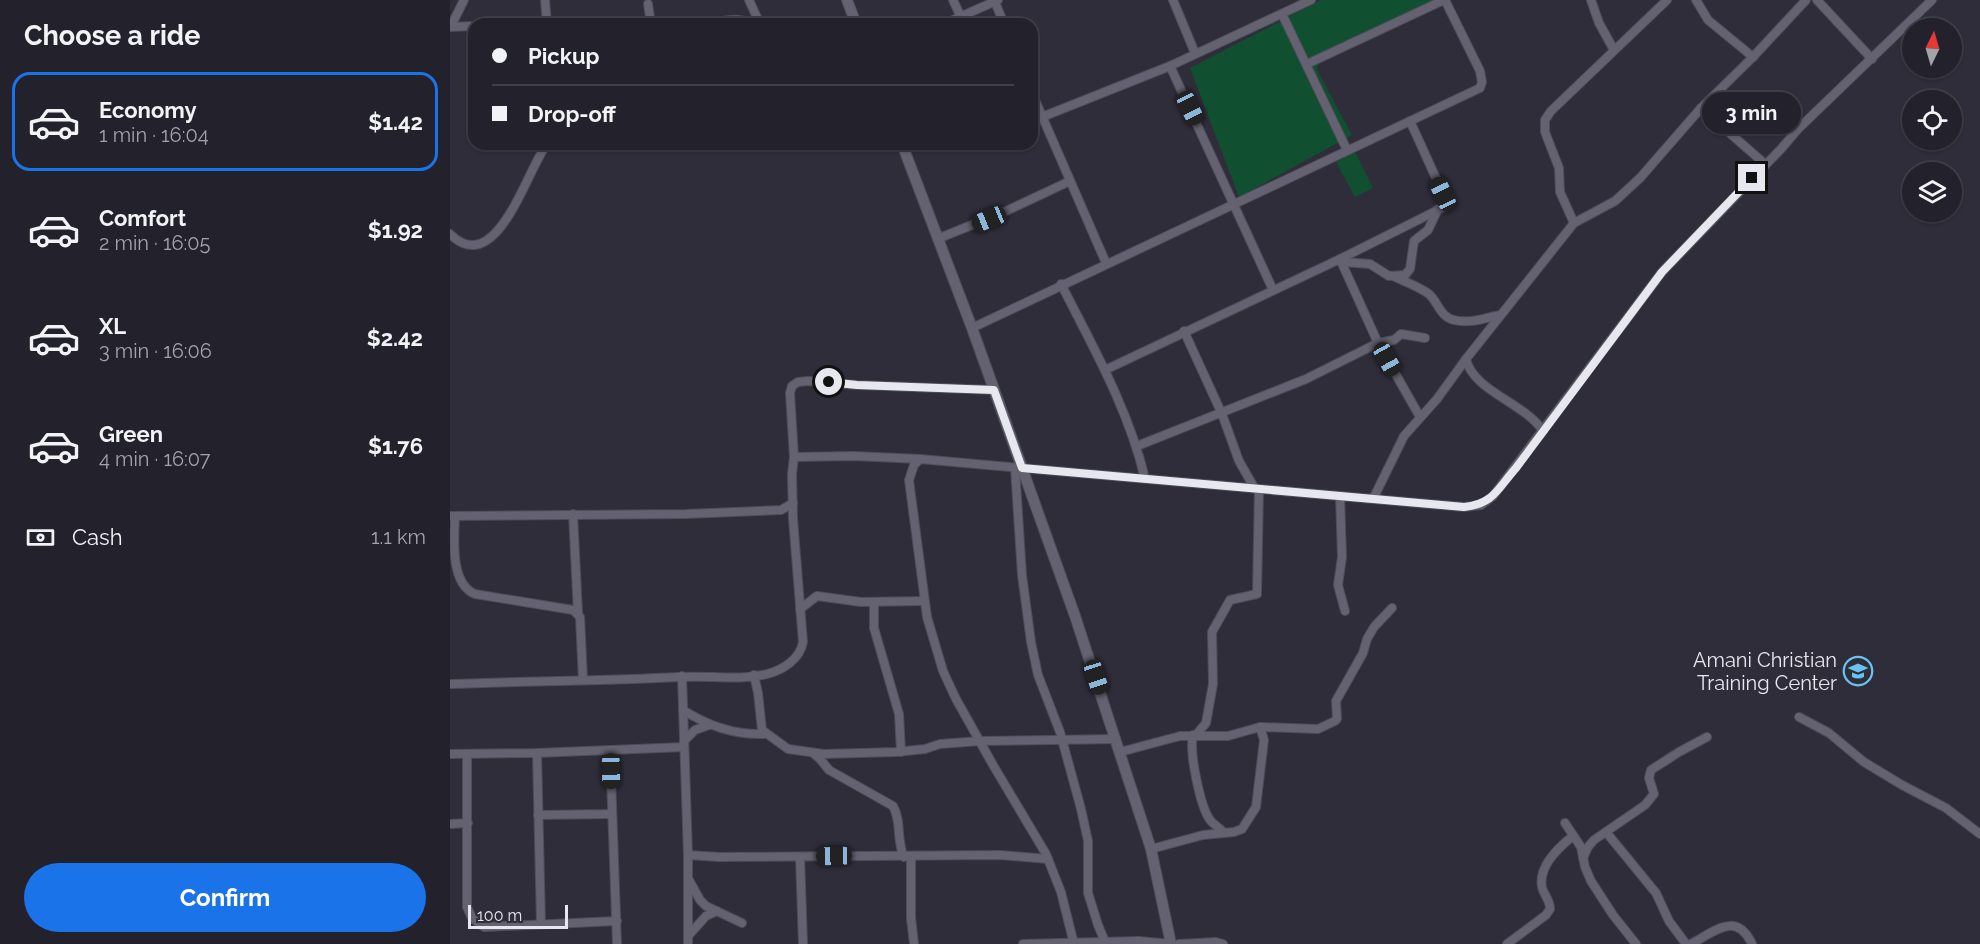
<!DOCTYPE html>
<meta charset="utf-8">
<style>
:root{--surface:#23222c;--page:#2b2a34;--text:#f1f3f6;--muted:#a3a4a9;--line:#403f48;--accent:#1a73e8}
body{margin:0;font-family:Raleway,sans-serif;background:var(--page);color:var(--text);height:100vh;display:flex;flex-direction:column;font-size:22px;white-space:nowrap}
*{box-sizing:border-box;margin:0}
p{font-size:20px;color:var(--muted)}
.icon{flex:none;width:33px;height:33px;fill:none;stroke:currentColor;stroke-width:2;stroke-linecap:round;stroke-linejoin:round}
.map{position:relative;flex:1;overflow:hidden}
.side{display:flex;flex-direction:column;background:var(--surface);width:450px}
.side>*{flex:none}
.guide{position:absolute;left:18px;top:18px;width:570px;height:132px;border-radius:18px;box-shadow:0 2px 4px #0004,0 0 0 2px var(--line);display:grid;align-content:center;height:132px;padding:0 24px;background:var(--surface)}
.needle{width:39px;rotate:5deg}
.buttons{position:absolute;left:1452px;top:18px;display:grid;gap:12px}
.buttons a{display:grid;place-items:center;width:60px;height:60px;border-radius:50%;background:var(--surface);box-shadow:0 2px 4px #0004,0 0 0 2px var(--line);font-size:30px}
.scale{position:absolute;left:18px;bottom:15px;width:100px;box-sizing:border-box;padding-left:6px;border:3px solid #e7e7ef;border-top:0;font-size:16px;line-height:21px;white-space:nowrap;color:#e7e7ef;-webkit-text-stroke:4px #2f2d3a;paint-order:stroke}
.end{position:absolute;width:27px;height:27px;margin:-14px;border:8px solid #e7e7ef;background:#111;box-shadow:0 0 0 3px #111}
.from{border-radius:50%}
.bubble{position:absolute;height:42px;border-radius:21px;background:var(--surface);box-shadow:0 2px 4px #0004,0 0 0 2px var(--line);font-size:20px;font-weight:700;line-height:42px;text-align:center}
.car{position:absolute;width:18px;height:36px;margin:-18px -9px;border-radius:8px;box-shadow:0 0 4px 2px #0007;background:linear-gradient(#222 24%,#8ab4d8 0 40%,#222 0 76%,#8ab4d8 0 86%,#222 0)}
.guide b{display:flex;align-items:center;gap:21px;height:57px;font-size:22px}
.guide b+b{border-top:2px solid var(--line)}
.guide i{width:15px;height:15px;background:var(--text)}
ul{padding:0;list-style:none}
li{display:flex;align-items:center;gap:18px;height:99px;margin:0 12px 9px;padding:0 12px;border:3px solid transparent;border-radius:18px}
li div{flex:1}
li b{display:block;font-size:22px}
li em{font-style:normal;font-weight:700}
li.on{border-color:var(--accent)}
li>.icon{width:54px;height:54px;stroke-width:1.5}
h2{padding:0 24px;font-size:27px;line-height:72px}
.pay{display:flex;align-items:center;gap:15px;height:66px;padding:0 24px;font-size:22px}
.pay p{margin-inline-start:auto}
.button{display:flex;gap:12px;margin-top:auto;padding:12px 24px}
.button a{flex:1;height:69px;border-radius:36px;background:var(--accent);color:#fff;font-size:24px;font-weight:700;line-height:69px;text-align:center}
main{display:flex;flex:1;min-height:0}
.map>svg:first-child{display:block}
.green{fill:#114f31}
.lines{fill:none;stroke-linecap:round;stroke-linejoin:round}
.street-casing{stroke:#4d4c57;stroke-width:10}
.secondary-casing{stroke:#4d4c57;stroke-width:12}
.street{stroke:#646271;stroke-width:8}
.secondary{stroke:#646271;stroke-width:10}
.route{stroke:#e7e7ef;stroke-width:8}
.labels{text-anchor:middle;dominant-baseline:central;stroke-width:4.5;stroke-linejoin:round;paint-order:stroke}
.poi-label{font-size:20px;fill:#e7e7ef;stroke:#2f2d3a;text-anchor:end}
</style>
<main>
<section class="side">
<h2>Choose a ride</h2>
<ul>
<li class="on"><svg class="icon" aria-label="car" viewBox="0 0 24 24"><path d="M5 17H2v-5l4-1 3-4h7l3 4 3 1v5h-3M9 17h6M6 11h13"/><circle cx="7" cy="17" r="2"/><circle cx="17" cy="17" r="2"/></svg><div><b>Economy</b><p>1 min · 16:04</p></div><em>$1.42</em></li>
<li><svg class="icon" aria-label="car" viewBox="0 0 24 24"><path d="M5 17H2v-5l4-1 3-4h7l3 4 3 1v5h-3M9 17h6M6 11h13"/><circle cx="7" cy="17" r="2"/><circle cx="17" cy="17" r="2"/></svg><div><b>Comfort</b><p>2 min · 16:05</p></div><em>$1.92</em></li>
<li><svg class="icon" aria-label="car" viewBox="0 0 24 24"><path d="M5 17H2v-5l4-1 3-4h7l3 4 3 1v5h-3M9 17h6M6 11h13"/><circle cx="7" cy="17" r="2"/><circle cx="17" cy="17" r="2"/></svg><div><b>XL</b><p>3 min · 16:06</p></div><em>$2.42</em></li>
<li><svg class="icon" aria-label="car" viewBox="0 0 24 24"><path d="M5 17H2v-5l4-1 3-4h7l3 4 3 1v5h-3M9 17h6M6 11h13"/><circle cx="7" cy="17" r="2"/><circle cx="17" cy="17" r="2"/></svg><div><b>Green</b><p>4 min · 16:07</p></div><em>$1.76</em></li>
</ul>
<div class="pay"><svg class="icon" aria-label="cash" viewBox="0 0 24 24"><path d="M3 7h18v10H3z"/><circle cx="12" cy="12" r="2"/></svg>Cash<p>1.1 km</p></div>
<div class="button"><a>Confirm</a></div>
</section>
<div class="map">
<svg width="1530" height="944" viewBox="0 0 1530 944">
<rect width="100%" height="100%" fill="#2f2d3a"/>
<!-- green -->
<g class="green">
<polygon points="871,0 988,0 867,56 868,72 902,135 789,197 740,68"/>
<polygon points="905,152 923,188 905,197 886,162"/>
</g>
<g class="lines">
<!-- street casing -->
<g class="street-casing">
<g id="street">
<polyline points="95,0 97,24"/>
<polyline points="299,0 310,24"/>
<polyline points="503,0 511,17"/>
<polyline points="723,0 745,53"/>
<polyline points="1141,0 1149,23 1164,50"/>
<polyline points="1246,0 1258,20 1303,57"/>
<polyline points="1367,0 1422,59"/>
<polyline points="545,2 554,24"/>
<polyline points="198,4 201,24"/>
<polyline points="832,14 897,150"/>
<path d="M255 24C259 22 284 19 289 20 294 20 295 22 298 24"/>
<polyline points="494,24 548,0"/>
<polyline points="1,26 14,0"/>
<polyline points="0,27 24,26"/>
<polyline points="857,64 994,0"/>
<polyline points="720,66 823,290"/>
<polyline points="582,93 656,263"/>
<polyline points="1251,108 1315,164"/>
<polyline points="592,117 720,66 861,0"/>
<polyline points="1124,223 1110,192 1109,168 1095,132 1095,120 1101,111 1217,0"/>
<path d="M0 234C47 280 77 169 97 144"/>
<polyline points="487,239 554,212 620,181"/>
<polyline points="890,259 928,343 970,417"/>
<polyline points="892,262 920,264 939,276 955,275 960,269 964,241 978,230 988,209"/>
<path d="M945 277C956 282 969 287 979 294 988 302 990 317 1004 320 1020 324 1035 318 1050 315"/>
<path d="M611 284C643 347 679 410 695 479"/>
<polyline points="522,328 1030,88 1032,82 1030,71 995,0"/>
<polyline points="734,331 772,414 789,461 805,489"/>
<path d="M1016 359C1023 391 1075 403 1093 431"/>
<polyline points="655,370 890,259 994,207 995,198 960,121"/>
<polyline points="687,446 856,379 928,343 944,340 951,334 975,338"/>
<polyline points="344,457 404,456 470,459 1014,507 1031,505 1043,496 1212,272 1331,149 1348,129 1482,0"/>
<polyline points="470,459 464,465 459,480 477,617 493,671 506,699 543,765 596,854 611,892 624,944"/>
<polyline points="565,468 572,575 581,642 588,675 610,732 631,809 638,841 638,893 648,925 656,944"/>
<polyline points="890,496 892,557 888,585 895,611"/>
<polyline points="923,499 954,436 987,399 1016,359 1124,223 1165,201 1190,178 1251,108 1303,57 1356,0"/>
<polyline points="123,514 128,613"/>
<polyline points="0,516 236,514 331,510 343,503"/>
<path d="M5 516C4 539 0 584 25 594L123 610 130 617 133 680"/>
<polyline points="424,602 424,628 449,714 451,752"/>
<polyline points="350,609 367,596 411,602 474,601"/>
<polyline points="304,675 308,693 312,730 338,749 374,754 446,752 475,749 490,744 530,741 666,739"/>
<polyline points="232,676 238,855 238,944"/>
<path d="M0 684C77 681 153 681 230 677 258 675 289 681 317 674 333 670 350 659 353 642L343 519 342 474 344 457 340 393 342 386 348 382 358 381 407 385 545 390"/>
<path d="M233 710C258 726 284 735 314 734"/>
<polyline points="1349,717 1379,733 1414,762 1452,785 1496,808 1530,834"/>
<path d="M743 735C739 752 750 806 760 820 764 825 770 828 774 833"/>
<polyline points="746,735 756,723 763,684 762,632 780,600 807,594 809,489"/>
<polyline points="234,741 245,730 259,725"/>
<polyline points="160,750 167,944"/>
<polyline points="670,752 730,736 778,736 810,727 868,729 885,721 887,719 886,701 913,653 917,639 924,627 942,608"/>
<polyline points="87,753 91,924"/>
<path d="M363 753 370 759 379 770 443 806C452 822 446 840 454 857"/>
<polyline points="0,754 87,753 234,747"/>
<polyline points="17,754 17,907 22,918 34,927 167,921"/>
<polyline points="88,815 162,814"/>
<polyline points="1115,823 1131,847 1135,867 1141,881 1163,915 1186,944"/>
<polyline points="0,824 18,823"/>
<polyline points="1156,832 1206,893 1219,921 1236,944"/>
<polyline points="701,849 753,835 784,832 792,829 806,807 814,740 810,727"/>
<polyline points="238,855 269,857 550,855 598,859"/>
<polyline points="350,857 353,944"/>
<polyline points="461,857 461,918 464,944"/>
<polyline points="1133,858 1138,847 1144,840 1195,805 1204,794 1199,778 1201,770 1229,752 1257,737"/>
<polyline points="239,880 250,900 256,906 292,923"/>
<polyline points="238,936 256,916 267,911"/>
<polyline points="573,944 689,941 721,944"/>
<polyline points="729,944 766,942 773,944"/>
<path d="M1057 944 1096 915 1100 909C1100 899 1094 896 1092 887 1088 866 1109 847 1123 836"/>
<path d="M1241 944C1264 932 1286 910 1302 944"/>
</g>
</g>
<!-- secondary casing -->
<g class="secondary-casing">
<g id="secondary">
<polyline points="397,0 406,24"/>
<polyline points="452,144 522,328 625,616 701,849 721,944"/>
</g>
</g>
<!-- street -->
<use href="#street" class="street"/>
<!-- secondary -->
<use href="#secondary" class="secondary"/>
</g>
<g class="lines">
<!-- route -->
<path class="route" d="M379 382 407 385 544 390 572 468 1014 507C1044 504 1048 488 1066 468L1212 272 1302 178"/>
</g>
<!-- icons -->
<defs>
<g id="university-ring" transform="scale(1.5)"><circle r="9.5" fill="#2f2d3a" stroke="#69c3f1" stroke-width="1.5"/><path d="M0-5L7-2L0 1L-7-2ZM-4 1L0 2.5L4 1V4Q0 6-4 4Z" fill="#69c3f1"/></g>
</defs>
<g fill-rule="evenodd">
<use href="#university-ring" x="1408" y="671"/>
</g>
<g class="labels">
<!-- poi labels -->
<g class="poi-label">
<text x="1387" y="660">Amani Christian<tspan x="1387" dy="23">Training Center</tspan></text>
</g>
</g>
</svg>
<div class="buttons">
<a><svg class="needle" viewBox="-14 -14 28 28"><path d="M0-13l5 13h-10z" fill="#e53935"/><path d="M0 13l5-13h-10z" fill="#a3a4a9"/></svg></a>
<a><svg class="icon" aria-label="locate" viewBox="0 0 24 24"><circle cx="12" cy="12" r="6"/><path d="M12 2v4M12 18v4M2 12h4M18 12h4"/></svg></a>
<a><svg class="icon" aria-label="layers" viewBox="0 0 24 24"><path d="M12 4l9 5-9 5-9-5zM3 14l9 5 9-5"/></svg></a>
</div>
<div class="scale">100 m</div>
<i class="end from" style="left:379px;top:382px"></i>
<i class="end" style="left:1302px;top:178px"></i>
<div class="bubble" style="left:1252px;top:92px;width:99px">3 min</div>
<i class="car" style="left:740px;top:108px;rotate:154deg"></i>
<i class="car" style="left:993px;top:194px;rotate:335deg"></i>
<i class="car" style="left:539px;top:219px;rotate:248deg"></i>
<i class="car" style="left:937px;top:359px;rotate:151deg"></i>
<i class="car" style="left:646px;top:677px;rotate:162deg"></i>
<i class="car" style="left:161px;top:771px;rotate:179deg"></i>
<i class="car" style="left:384px;top:856px;rotate:269deg"></i>
<div class="guide">
<b><i class="from"></i>Pickup</b>
<b><i></i>Drop-off</b>
</div>
</div>
</main>
